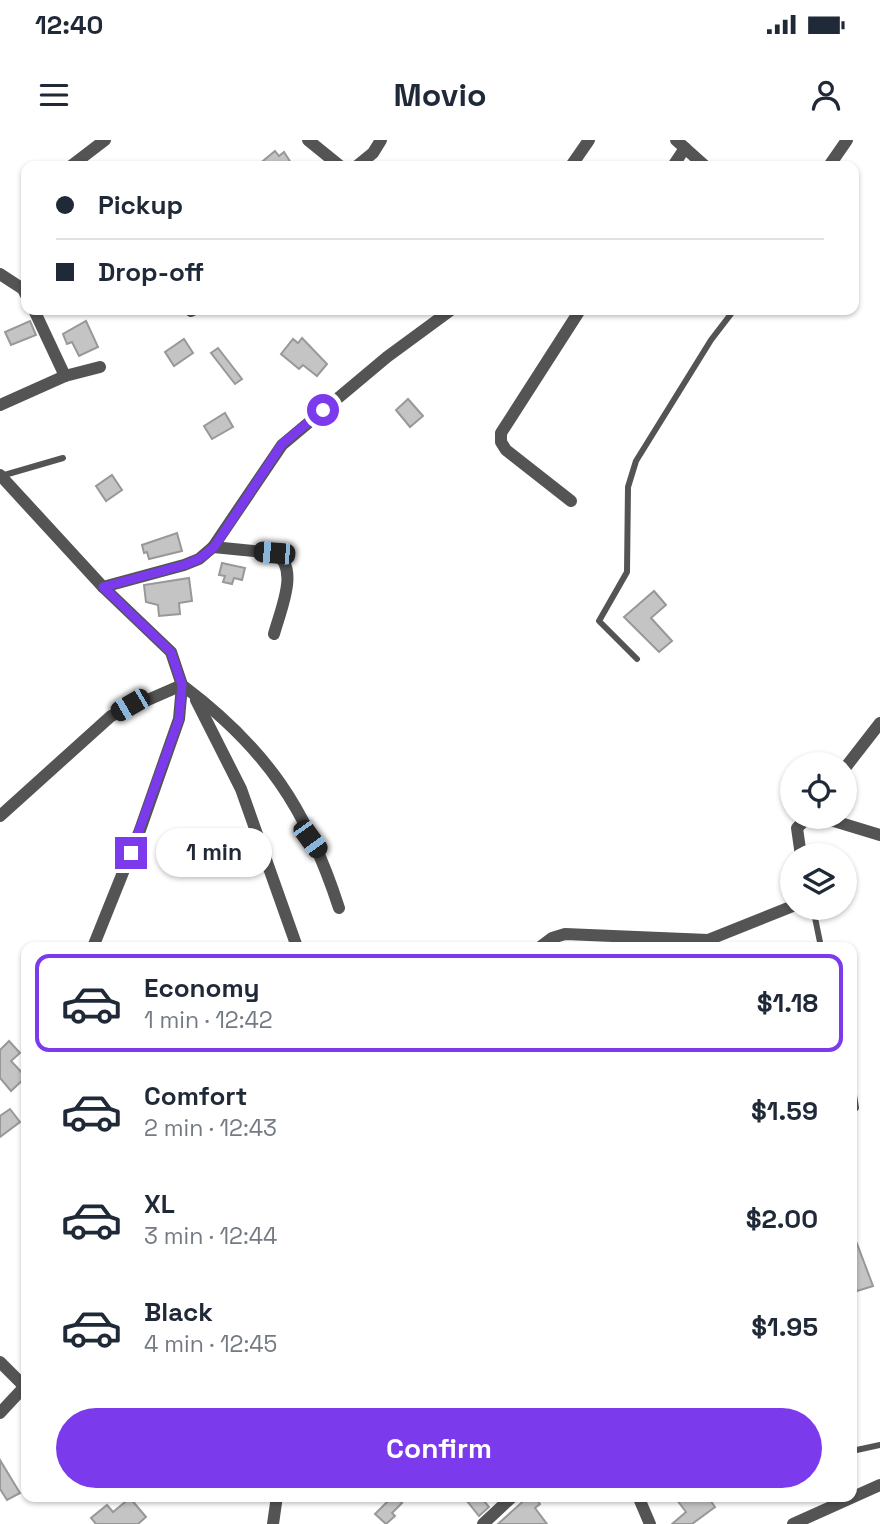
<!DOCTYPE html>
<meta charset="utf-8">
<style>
:root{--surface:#fff;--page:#f6f6f7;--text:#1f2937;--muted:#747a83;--line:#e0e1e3;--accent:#7c3aed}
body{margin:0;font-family:"Space Grotesk",sans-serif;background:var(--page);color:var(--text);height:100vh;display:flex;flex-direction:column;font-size:26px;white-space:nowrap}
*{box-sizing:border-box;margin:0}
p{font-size:23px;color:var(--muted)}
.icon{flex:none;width:38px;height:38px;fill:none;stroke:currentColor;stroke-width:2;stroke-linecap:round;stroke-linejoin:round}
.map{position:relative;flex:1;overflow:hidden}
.drawer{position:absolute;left:21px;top:802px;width:836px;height:560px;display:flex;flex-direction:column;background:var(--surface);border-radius:14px;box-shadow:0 2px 5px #0004}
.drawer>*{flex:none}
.banner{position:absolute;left:21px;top:21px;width:838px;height:154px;border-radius:14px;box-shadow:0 2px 5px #0004;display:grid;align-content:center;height:154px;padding:0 35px;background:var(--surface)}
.fabs{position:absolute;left:780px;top:612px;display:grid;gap:14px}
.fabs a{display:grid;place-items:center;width:77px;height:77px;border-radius:50%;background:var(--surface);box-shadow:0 2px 5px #0004;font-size:35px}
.end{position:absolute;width:32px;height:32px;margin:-16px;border:9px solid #7c3aed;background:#fff;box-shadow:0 0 0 4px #fff}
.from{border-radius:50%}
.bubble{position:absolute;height:49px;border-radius:24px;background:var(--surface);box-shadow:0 2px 5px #0004;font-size:23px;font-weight:800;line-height:49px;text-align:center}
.car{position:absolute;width:21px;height:42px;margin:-21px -10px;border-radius:9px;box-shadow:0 0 5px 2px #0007;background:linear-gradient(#222 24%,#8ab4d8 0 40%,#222 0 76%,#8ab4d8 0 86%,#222 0)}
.banner b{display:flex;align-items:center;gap:24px;height:66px;font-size:26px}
.banner b+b{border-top:2px solid var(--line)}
.banner i{width:18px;height:18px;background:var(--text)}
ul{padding:12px 0 0;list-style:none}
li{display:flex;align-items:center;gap:21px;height:98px;margin:0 14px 10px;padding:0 21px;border:4px solid transparent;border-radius:14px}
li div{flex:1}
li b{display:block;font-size:26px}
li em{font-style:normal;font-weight:800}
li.active{border-color:var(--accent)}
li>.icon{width:63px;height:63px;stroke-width:1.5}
.action{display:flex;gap:14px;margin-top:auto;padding:14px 35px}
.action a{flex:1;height:80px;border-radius:42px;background:var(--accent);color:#fff;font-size:28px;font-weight:800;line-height:80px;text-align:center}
.status{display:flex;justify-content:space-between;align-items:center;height:49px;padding:0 35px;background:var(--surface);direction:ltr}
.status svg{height:19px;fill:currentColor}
header{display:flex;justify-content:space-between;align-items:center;height:91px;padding:0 35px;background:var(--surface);font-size:32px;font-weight:800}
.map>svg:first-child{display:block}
.building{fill:#c4c4c4;stroke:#989898;stroke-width:2}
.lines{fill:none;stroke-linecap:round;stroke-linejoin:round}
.lane{stroke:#545454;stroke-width:6}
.street{stroke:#545454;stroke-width:12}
.route{stroke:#7c3aed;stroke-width:9}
</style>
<div class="status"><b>12:40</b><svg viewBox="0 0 49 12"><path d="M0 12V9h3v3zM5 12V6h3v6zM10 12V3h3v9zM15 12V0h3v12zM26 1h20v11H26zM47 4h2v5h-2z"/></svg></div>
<header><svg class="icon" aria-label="menu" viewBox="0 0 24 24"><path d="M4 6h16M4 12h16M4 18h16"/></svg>Movio<svg class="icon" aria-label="person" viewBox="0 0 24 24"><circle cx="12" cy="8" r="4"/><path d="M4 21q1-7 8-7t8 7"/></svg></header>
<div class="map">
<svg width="880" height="1384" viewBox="0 0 880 1384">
<rect width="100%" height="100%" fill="#fff"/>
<!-- building -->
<g class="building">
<polygon points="275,11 279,16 284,12 293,26 257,26"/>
<polygon points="30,181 36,195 11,205 5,192"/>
<polygon points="86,181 98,207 79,216 72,202 67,204 63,194"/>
<polygon points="302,198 327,224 317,236 303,225 299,229 281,214 293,199 298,203"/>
<polygon points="184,199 193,213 174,226 165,212"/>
<polygon points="218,208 242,239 235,244 211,213"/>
<polygon points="408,259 423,276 410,287 396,270"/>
<polygon points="225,273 233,287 212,299 204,286"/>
<polygon points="112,335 122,350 106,361 96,346"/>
<polygon points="177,393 182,411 149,419 147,412 144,413 142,405"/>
<polygon points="222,423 245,428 242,440 234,438 232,444 223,442 225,436 219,435"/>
<polygon points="189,438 192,461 179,463 180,474 159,476 158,465 146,462 144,445"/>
<polygon points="654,451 666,465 651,478 672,501 659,512 624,477"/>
<polygon points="9,901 20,913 11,921 26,937 11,951 0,938 0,910"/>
<polygon points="10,969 20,982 0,997 0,976"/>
<polygon points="853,1093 873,1146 857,1151 852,1138"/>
<polygon points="0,1320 20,1353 7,1360 0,1349"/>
<polygon points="393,1356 402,1363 392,1373 395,1376 386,1384 375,1374"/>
<polygon points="463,1356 480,1356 489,1367 479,1376"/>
<polygon points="529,1356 534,1356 540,1364 535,1368 547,1384 498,1384"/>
<polygon points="674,1356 707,1356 715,1367 692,1384 672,1384 686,1372"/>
<polygon points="130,1358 146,1377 138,1384 96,1384 91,1378 107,1365 113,1372"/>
</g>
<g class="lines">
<!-- lane -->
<g class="lane">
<polyline points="1,336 63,318"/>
<polyline points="637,519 599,481 627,432 628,347 636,321 711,200 734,170"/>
<polyline points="813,768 821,807"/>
<polyline points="852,942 856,968 852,971"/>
<polyline points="852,1311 880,1305"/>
</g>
<!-- street -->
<g class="street">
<polyline points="308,0 340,26"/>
<polyline points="676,0 705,26"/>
<polyline points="71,26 105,0"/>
<polyline points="357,26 373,13 381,0"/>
<polyline points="571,26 589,0"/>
<polyline points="673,26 685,8"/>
<polyline points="829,26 847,0"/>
<polyline points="0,134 23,149 26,155"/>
<polyline points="34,170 65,236"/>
<polyline points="191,171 193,170"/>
<polyline points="0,265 65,236 100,227"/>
<polyline points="0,335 103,447 171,512 182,545 111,576 0,676"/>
<polyline points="571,361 506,310 501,302 501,293 580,170"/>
<path d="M213 407 274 413C301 426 280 471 274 494"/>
<polyline points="103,447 184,425 199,419 213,407 282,305 387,217 451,170"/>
<path d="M182 545C266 608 307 669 339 768"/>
<polyline points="196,560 241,649 297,807"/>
<polyline points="845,628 880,583"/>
<polyline points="801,716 797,688 806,679 824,678 880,695"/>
<polyline points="93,807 140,690 179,579 182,545"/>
<polyline points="540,807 552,798 565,794 708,800 793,766"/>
<polyline points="0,1222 24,1246"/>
<polyline points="0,1273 26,1245"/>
<polyline points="638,1356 650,1384"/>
<polyline points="273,1384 277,1356"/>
<polyline points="483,1384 513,1356"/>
<polyline points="793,1384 880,1345"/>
</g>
</g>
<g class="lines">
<!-- route -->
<polyline class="route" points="131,713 179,579 182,545 171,512 103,447 184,425 199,419 214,407 282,304 323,270"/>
</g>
</svg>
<div class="fabs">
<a><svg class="icon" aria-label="locate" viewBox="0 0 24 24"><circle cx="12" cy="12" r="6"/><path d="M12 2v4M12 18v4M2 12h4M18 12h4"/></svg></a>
<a><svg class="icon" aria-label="layers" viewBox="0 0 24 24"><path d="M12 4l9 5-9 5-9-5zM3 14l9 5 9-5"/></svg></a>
</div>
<i class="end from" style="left:323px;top:270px"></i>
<i class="end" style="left:131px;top:713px"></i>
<div class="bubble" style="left:156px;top:688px;width:116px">1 min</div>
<i class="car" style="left:274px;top:413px;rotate:275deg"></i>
<i class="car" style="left:130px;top:565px;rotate:240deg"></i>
<i class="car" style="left:310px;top:699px;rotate:144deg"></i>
<div class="banner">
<b><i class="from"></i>Pickup</b>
<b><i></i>Drop-off</b>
</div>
<section class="drawer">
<ul>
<li class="active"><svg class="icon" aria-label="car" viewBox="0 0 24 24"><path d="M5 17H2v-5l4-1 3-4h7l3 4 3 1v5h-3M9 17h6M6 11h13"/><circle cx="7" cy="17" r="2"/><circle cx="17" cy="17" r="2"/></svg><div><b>Economy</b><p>1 min · 12:42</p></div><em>$1.18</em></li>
<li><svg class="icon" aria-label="car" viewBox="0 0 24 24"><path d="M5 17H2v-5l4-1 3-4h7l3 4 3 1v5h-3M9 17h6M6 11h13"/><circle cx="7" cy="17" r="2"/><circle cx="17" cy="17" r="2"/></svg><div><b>Comfort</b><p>2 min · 12:43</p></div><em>$1.59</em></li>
<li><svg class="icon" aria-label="car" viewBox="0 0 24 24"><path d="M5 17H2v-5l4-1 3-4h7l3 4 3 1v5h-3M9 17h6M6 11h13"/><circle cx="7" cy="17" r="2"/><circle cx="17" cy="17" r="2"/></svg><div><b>XL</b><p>3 min · 12:44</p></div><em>$2.00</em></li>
<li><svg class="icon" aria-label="car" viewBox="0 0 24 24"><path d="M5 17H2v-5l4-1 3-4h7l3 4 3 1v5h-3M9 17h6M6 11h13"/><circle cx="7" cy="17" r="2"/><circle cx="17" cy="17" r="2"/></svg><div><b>Black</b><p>4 min · 12:45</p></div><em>$1.95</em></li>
</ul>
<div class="action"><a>Confirm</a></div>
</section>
</div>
